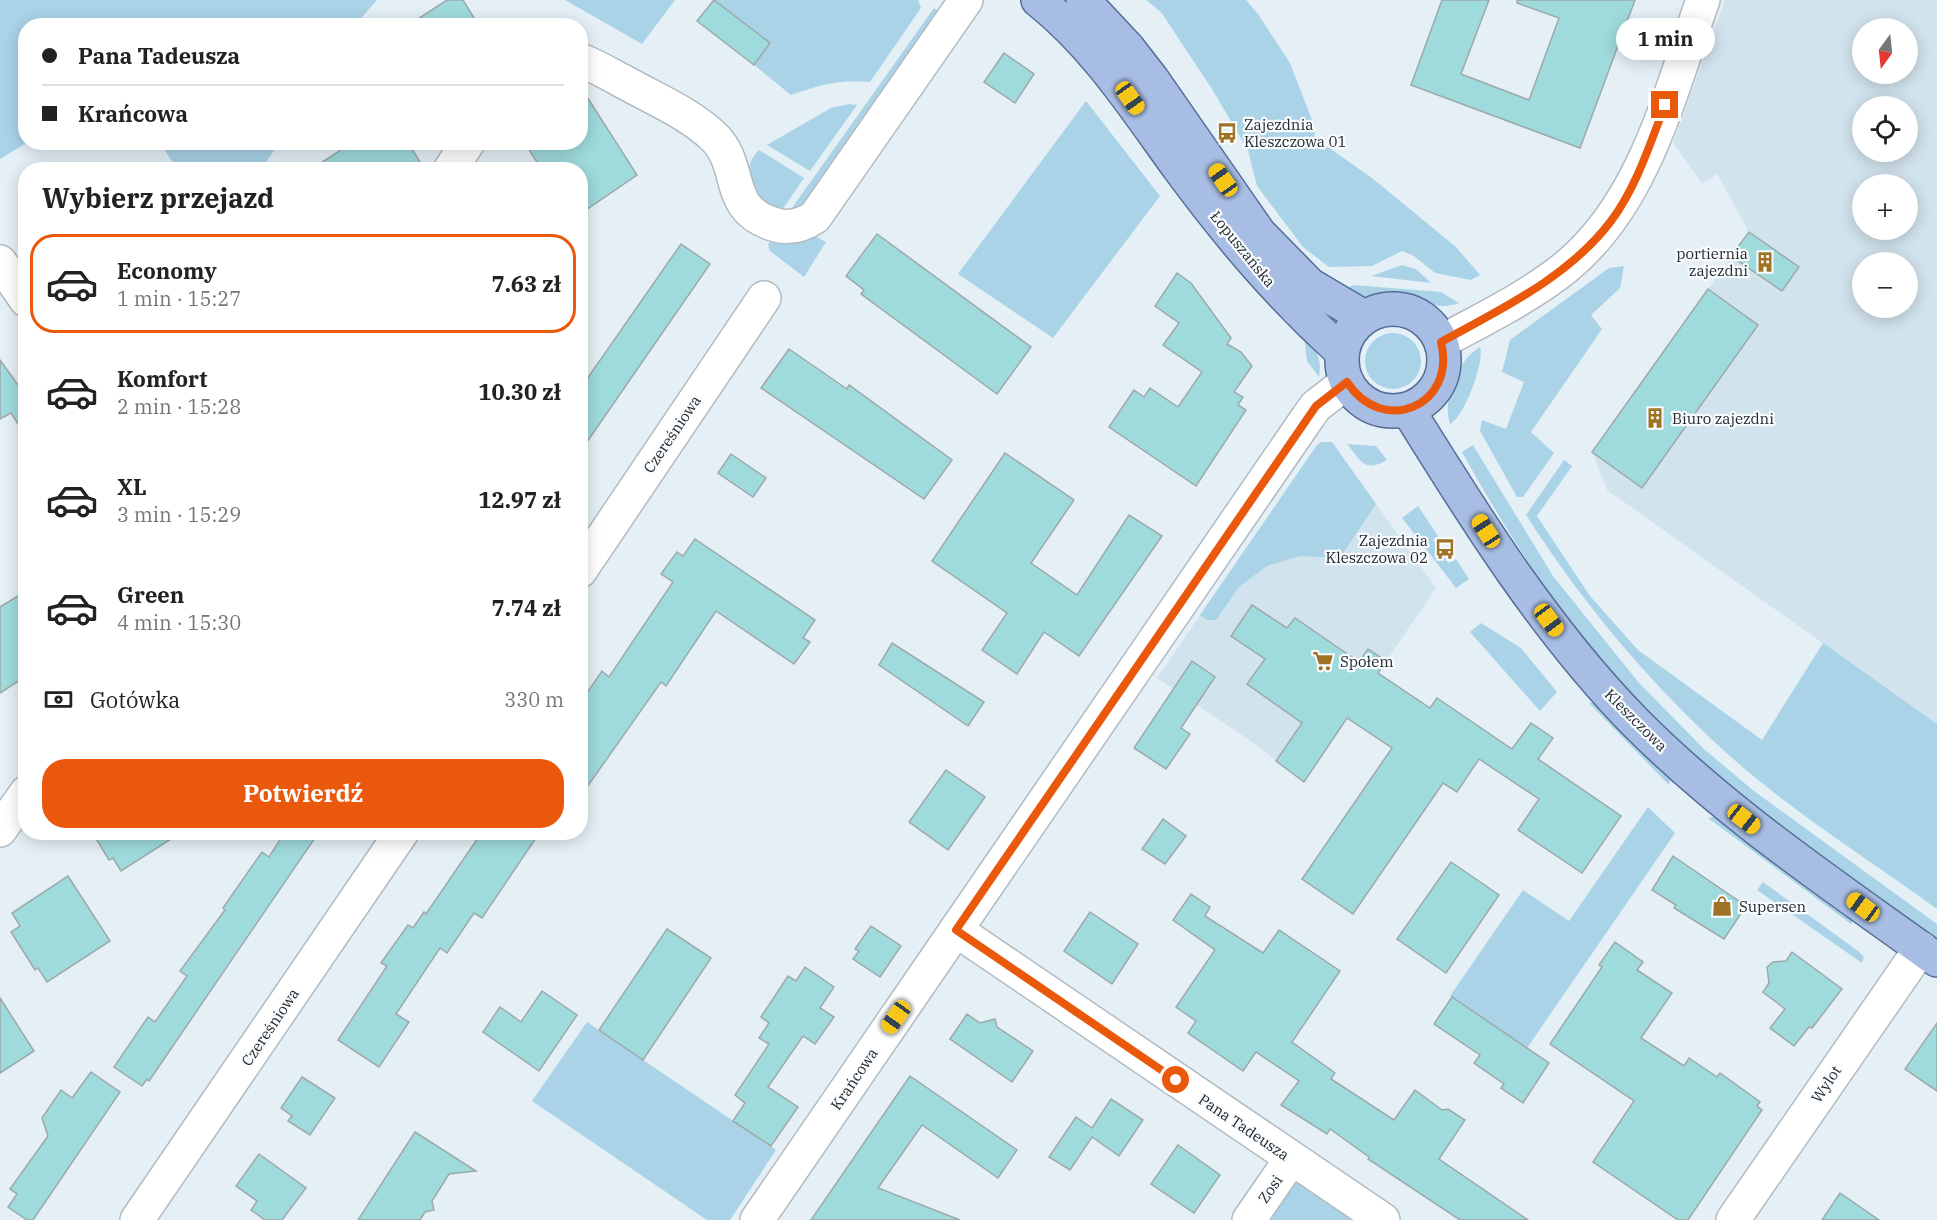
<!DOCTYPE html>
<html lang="pl">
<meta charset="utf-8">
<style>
:root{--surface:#fff;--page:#f2f2f2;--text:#222;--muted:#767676;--line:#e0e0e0;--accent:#ea580c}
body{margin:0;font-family:"IBM Plex Serif",serif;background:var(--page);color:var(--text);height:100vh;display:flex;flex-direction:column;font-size:22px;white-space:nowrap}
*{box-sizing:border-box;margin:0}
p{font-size:20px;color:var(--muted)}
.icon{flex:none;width:33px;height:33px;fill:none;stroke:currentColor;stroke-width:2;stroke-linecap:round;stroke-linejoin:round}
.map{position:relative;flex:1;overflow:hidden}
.panel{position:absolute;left:18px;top:162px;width:570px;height:678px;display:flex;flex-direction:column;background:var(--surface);border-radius:24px;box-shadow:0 3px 15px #0003}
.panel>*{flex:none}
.banner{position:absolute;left:18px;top:18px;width:570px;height:132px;border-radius:24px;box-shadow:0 3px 15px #0003;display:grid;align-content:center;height:132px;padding:0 24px;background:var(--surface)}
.needle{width:39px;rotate:195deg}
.tools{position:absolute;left:1852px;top:18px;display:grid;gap:12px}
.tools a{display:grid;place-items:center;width:66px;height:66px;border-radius:50%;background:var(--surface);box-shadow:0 3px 15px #0003;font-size:30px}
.end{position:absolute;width:27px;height:27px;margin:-14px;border:8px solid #ea580c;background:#fff;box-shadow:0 0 0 3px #fff}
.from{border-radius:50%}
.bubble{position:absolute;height:42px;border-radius:21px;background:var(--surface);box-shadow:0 3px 15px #0003;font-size:20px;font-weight:700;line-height:42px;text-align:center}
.car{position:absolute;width:18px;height:36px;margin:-18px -9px;border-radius:8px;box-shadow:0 0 4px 2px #0007;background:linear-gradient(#f5c518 24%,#345 0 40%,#f5c518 0 76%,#345 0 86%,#f5c518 0)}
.banner b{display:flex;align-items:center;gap:21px;height:57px;font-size:22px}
.banner b+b{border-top:2px solid var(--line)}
.banner i{width:15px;height:15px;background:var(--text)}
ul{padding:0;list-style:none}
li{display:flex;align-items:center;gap:18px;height:99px;margin:0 12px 9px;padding:0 12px;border:3px solid transparent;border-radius:24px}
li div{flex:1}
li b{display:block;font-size:22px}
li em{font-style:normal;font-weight:700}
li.on{border-color:var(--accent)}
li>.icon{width:54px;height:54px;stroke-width:1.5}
h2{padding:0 24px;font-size:27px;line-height:72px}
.pay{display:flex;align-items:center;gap:15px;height:66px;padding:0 24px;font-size:22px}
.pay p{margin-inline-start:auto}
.primary-button{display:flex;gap:12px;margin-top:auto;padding:12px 24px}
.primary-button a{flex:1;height:69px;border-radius:24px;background:var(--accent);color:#fff;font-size:24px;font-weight:700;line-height:69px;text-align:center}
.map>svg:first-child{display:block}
.built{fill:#d1e3ed;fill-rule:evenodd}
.green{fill:#aad3e8}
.building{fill:#9fdadd;stroke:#9da9aa;stroke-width:1.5}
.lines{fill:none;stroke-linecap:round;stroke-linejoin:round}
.minor-casing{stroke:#b1bbc1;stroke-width:36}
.major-casing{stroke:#546d97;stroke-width:36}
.minor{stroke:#fff;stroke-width:33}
.major{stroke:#a8bde3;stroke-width:33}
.route{stroke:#ea580c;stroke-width:8}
.labels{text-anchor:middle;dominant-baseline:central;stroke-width:4.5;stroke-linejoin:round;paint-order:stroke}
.poi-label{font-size:15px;fill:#24292b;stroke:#f8fcff;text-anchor:start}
.street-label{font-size:15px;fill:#24292b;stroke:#f8fcff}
</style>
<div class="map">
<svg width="1937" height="1220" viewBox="0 0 1937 1220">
<rect width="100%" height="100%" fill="#e5f0f6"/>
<!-- built -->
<g class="built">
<path d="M1725 0H1937V724L1607 490 1592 452 1749 232 1717 174 1702 183 1673 143ZM1863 28H1908V74H1863ZM1863 106H1908V152H1863ZM1863 184H1908V230H1863ZM1863 262H1908V308H1863Z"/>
<polygon points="1322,442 1332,442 1436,588 1304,782 1245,737 1157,678 1317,445"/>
</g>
<!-- green -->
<g class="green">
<polygon points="0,0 377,0 355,25 26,26 26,143 0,159"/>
<polygon points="565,0 675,0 642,44"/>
<path d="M713 0H918L921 8 870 82C841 79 819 85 791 95L754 65 769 43Z"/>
<polygon points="1146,0 1246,0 1258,14 1290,63 1314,125 1315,138 1372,178 1456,247 1480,275 1471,280 1435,273 1414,256 1402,251 1372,266 1329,267 1303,247 1257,186 1248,150 1212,89 1161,12"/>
<polygon points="934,8 940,12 807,208 787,215"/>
<polygon points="1086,101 1160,196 1053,338 958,274"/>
<polygon points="849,104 857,105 810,171 767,145 831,108"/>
<polygon points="160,143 279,143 261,170 177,169"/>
<path d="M759 150 804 178 778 216 761 208C752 187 740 169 759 150Z"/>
<polygon points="813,235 826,242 804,277 770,251 768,244 771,241 800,241"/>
<polygon points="1402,265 1416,269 1431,283 1371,276"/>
<polygon points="1624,266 1620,288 1591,315 1602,329 1531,432 1554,453 1523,497 1517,497 1480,431 1482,420 1506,429 1524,382 1502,372 1510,340 1609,268"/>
<path d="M1353 285 1441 292 1459 303C1438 311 1424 301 1404 297 1380 293 1369 301 1343 291Z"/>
<circle cx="1393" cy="361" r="28"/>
<path d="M1304 336C1317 350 1322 358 1319 377L1307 361Z"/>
<path d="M1480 347C1485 362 1464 417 1450 424 1442 398 1457 361 1480 347Z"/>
<polygon points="1322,442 1332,442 1376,504 1342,555 1336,558 1300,556 1267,566 1240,586 1216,620 1207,620 1200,615 1317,445"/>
<path d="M1347 444 1376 446 1387 460C1364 473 1361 461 1347 444Z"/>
<path d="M1473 445 1553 576 1639 683 1705 750 1754 791 1937 924V939C1856 881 1772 826 1697 760 1599 673 1525 566 1462 452Z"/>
<path d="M1564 460 1572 466 1537 516 1590 596 1638 650 1762 740 1823 643 1937 724V909C1866 857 1786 808 1721 748 1646 679 1581 601 1526 515Z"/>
<polygon points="1418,506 1438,536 1433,540 1449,563 1456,559 1469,579 1456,588 1402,518"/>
<polygon points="1481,623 1521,648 1557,692 1540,711 1470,632"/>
<polygon points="1595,702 1671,779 1669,785 1589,703"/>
<polygon points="1648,807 1675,833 1527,1048 1450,996 1523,890 1569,921"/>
<polygon points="1714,817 1854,919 1851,924 1708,818"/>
<polygon points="1763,882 1858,951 1864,957 1862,963 1757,890"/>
<polygon points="587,1022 776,1150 730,1220 707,1220 532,1101"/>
<polygon points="1296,1179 1356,1216 1354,1220 1264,1220"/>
</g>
<!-- building -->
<g class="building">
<polygon points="447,0 463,0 479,26 407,26"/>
<polygon points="714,0 770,43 754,65 697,21"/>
<polygon points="1442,0 1489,0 1461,74 1529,100 1559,18 1517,3 1517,0 1635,0 1580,148 1411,85"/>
<polygon points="1004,53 1034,74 1015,103 984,82"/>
<polygon points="580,86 637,175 580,214 580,170 542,170 524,142 580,142"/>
<polygon points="353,142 408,142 420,162 407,170 310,170"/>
<polygon points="1749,232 1799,267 1782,291 1731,256"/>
<polygon points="877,234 1031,347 997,394 861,294 864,290 846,276"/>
<polygon points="681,244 710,264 580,452 580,389"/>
<polygon points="1177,273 1191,283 1231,338 1227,344 1241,352 1252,366 1234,392 1243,397 1238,405 1246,410 1196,486 1109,427 1134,390 1144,397 1150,388 1178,407 1202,372 1163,345 1179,323 1155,306"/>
<polygon points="1708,289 1758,325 1642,488 1592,452"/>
<polygon points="789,349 847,389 849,385 952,460 924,499 761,388"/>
<polygon points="0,360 26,396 26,436 11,413 0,419"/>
<polygon points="1005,453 1074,500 1031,563 1077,595 1129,515 1162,536 1079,656 1044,632 1017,674 982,650 1007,613 932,561"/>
<polygon points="731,454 766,478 753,497 718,473"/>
<polygon points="695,539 815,620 803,638 810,642 794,664 716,611 666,686 661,682 580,797 580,703 602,671 609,677 673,582 661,574 677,552 683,556"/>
<polygon points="26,591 26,676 0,693 0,607"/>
<polygon points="1252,605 1287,628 1295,618 1359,662 1368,649 1386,661 1378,673 1430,708 1437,698 1512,749 1531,723 1553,738 1538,759 1621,816 1582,873 1518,830 1539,799 1479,759 1457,792 1443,783 1353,914 1302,879 1392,748 1347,718 1304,782 1276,761 1302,723 1247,684 1265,659 1231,636"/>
<polygon points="892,643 984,702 968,726 879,665"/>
<polygon points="1192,661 1215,677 1181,728 1190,734 1166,769 1134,748"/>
<polygon points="946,770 985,797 948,850 909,822"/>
<polygon points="1163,819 1186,836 1165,864 1142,849"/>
<polygon points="92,832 182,832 121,871 113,858 109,860"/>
<polygon points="285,832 319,832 149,1081 147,1079 142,1086 114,1067 148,1017 155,1022 187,976 180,971 225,910 223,908 262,852 269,857"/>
<polygon points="482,832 540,832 482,918 474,913 447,953 440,948 396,1014 409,1022 379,1067 338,1040 387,966 381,963 408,925 413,928 424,912 426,914"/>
<polygon points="1673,856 1746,906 1724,939 1674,908 1676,905 1652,890"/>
<polygon points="1451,862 1499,895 1446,973 1397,939"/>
<polygon points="68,876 110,941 47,982 38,968 35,970 11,932 20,926 12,913"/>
<polygon points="1191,894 1210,907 1205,916 1263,953 1279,930 1340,971 1292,1042 1335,1073 1331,1079 1394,1120 1415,1090 1442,1110 1448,1109 1465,1120 1439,1159 1528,1220 1460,1220 1368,1159 1369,1157 1330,1129 1327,1134 1281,1105 1299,1081 1256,1052 1243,1071 1188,1033 1196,1021 1176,1007 1215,950 1173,920"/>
<polygon points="1090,912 1138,944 1112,984 1064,951"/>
<polygon points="871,926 901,946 880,977 853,959 859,951 855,949"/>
<polygon points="667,929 711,958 643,1060 599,1030"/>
<polygon points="1615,942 1643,962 1637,970 1672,993 1641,1038 1684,1066 1689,1058 1717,1077 1720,1073 1760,1102 1757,1106 1762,1110 1688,1220 1678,1220 1593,1162 1634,1101 1550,1044 1602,967 1599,965"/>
<polygon points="1792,952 1842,989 1812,1028 1809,1027 1794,1046 1770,1028 1785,1009 1763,992 1769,983 1767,967 1773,962 1786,961"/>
<polygon points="805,967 834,987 820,1008 834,1017 815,1044 803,1036 768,1087 798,1107 771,1146 733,1121 745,1103 735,1095 769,1044 759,1038 769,1023 761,1017 788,976 796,981"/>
<polygon points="542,991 577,1015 539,1071 483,1032 500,1007 521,1022"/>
<polygon points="1452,997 1549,1063 1523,1103 1501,1088 1504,1084 1474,1063 1480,1055 1434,1024"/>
<polygon points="0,998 34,1051 0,1073"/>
<polygon points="967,1014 980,1023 995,1019 997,1027 1033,1051 1012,1082 950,1039"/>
<polygon points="1937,1023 1937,1091 1905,1069"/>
<polygon points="91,1072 120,1092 33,1220 27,1220 8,1207 17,1194 10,1189 48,1136 42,1118 61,1090 72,1098"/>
<polygon points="910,1076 1017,1150 998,1178 922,1125 878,1188 960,1220 811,1220"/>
<polygon points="302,1077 335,1098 310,1135 288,1121 292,1116 281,1108"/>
<polygon points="1111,1099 1143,1120 1119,1156 1092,1137 1070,1170 1049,1157 1076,1117 1092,1128"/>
<polygon points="415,1132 476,1171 449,1174 432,1201 434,1210 425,1212 420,1220 358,1220"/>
<polygon points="1178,1145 1220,1175 1194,1213 1151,1184"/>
<polygon points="259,1154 306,1188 282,1220 265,1220 251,1210 257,1201 236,1186"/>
<polygon points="1840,1193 1879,1220 1822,1220"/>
</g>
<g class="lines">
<!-- minor casing -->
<g class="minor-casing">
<g id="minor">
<path d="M580 60C596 66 611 75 626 83 655 99 688 113 713 136 745 166 722 210 776 225 790 229 803 225 815 217L966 0"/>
<polyline points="450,170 468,142"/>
<polyline points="0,262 26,300"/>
<path d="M1441 342C1483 319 1529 297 1566 267 1645 202 1670 92 1703 0"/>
<polyline points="580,571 764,298"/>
<polyline points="0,830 26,793"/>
<polyline points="956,930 1383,1220"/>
<polyline points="137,1220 402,832"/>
<polyline points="757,1220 1308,417 1316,406 1347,382"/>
<polyline points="1249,1220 1291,1159"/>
<polyline points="1733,1220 1921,948"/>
</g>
</g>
<!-- major casing -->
<g class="major-casing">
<g id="major">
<path d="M1038 0C1096 46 1136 109 1179 168 1229 236 1279 295 1342 352"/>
<polyline points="1083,0 1128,48 1152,79 1259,233 1310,285 1364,317"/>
<circle cx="1393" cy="360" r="51"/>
<path d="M1408 410C1475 518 1545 630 1634 721 1725 813 1833 885 1937 960"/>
</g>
</g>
<!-- minor -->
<use href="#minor" class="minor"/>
<!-- major -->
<use href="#major" class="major"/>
</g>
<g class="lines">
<!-- route -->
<path class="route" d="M1176 1080 956 930 1316 406 1347 382C1383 437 1457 406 1441 342 1501 309 1569 277 1611 221 1636 188 1650 144 1665 105"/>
</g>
<!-- icons -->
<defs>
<g id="bus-bare" transform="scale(1.62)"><path d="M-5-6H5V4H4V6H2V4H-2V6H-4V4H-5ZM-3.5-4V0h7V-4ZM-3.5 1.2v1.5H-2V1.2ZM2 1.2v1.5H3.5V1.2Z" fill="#9f7323" stroke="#f8fcff" stroke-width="2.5" paint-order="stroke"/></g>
<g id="building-bare" transform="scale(1.62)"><path d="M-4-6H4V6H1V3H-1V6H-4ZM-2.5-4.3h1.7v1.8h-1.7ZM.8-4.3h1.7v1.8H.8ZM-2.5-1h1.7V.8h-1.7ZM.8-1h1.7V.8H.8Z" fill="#9f7323" stroke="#f8fcff" stroke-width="2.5" paint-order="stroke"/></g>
<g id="supermarket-bare" transform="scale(1.62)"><path d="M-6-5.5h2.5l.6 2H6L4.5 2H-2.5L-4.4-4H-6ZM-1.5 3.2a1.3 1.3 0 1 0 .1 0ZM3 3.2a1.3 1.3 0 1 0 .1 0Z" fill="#9f7323" stroke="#f8fcff" stroke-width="2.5" paint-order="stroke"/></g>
<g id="shop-bare" transform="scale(1.62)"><path d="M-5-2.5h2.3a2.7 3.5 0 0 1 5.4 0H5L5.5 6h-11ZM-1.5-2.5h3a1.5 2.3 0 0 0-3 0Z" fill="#9f7323" stroke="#f8fcff" stroke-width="2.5" paint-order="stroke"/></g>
</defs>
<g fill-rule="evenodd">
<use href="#bus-bare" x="1227" y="133"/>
<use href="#building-bare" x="1765" y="262"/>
<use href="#building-bare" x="1655" y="418"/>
<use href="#bus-bare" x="1445" y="549"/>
<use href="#supermarket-bare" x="1323" y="661"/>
<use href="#shop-bare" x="1722" y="906"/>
</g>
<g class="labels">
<!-- poi labels -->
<g class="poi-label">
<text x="1244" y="124">Zajezdnia<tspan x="1244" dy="17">Kleszczowa 01</tspan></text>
<text x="1748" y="253" text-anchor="end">portiernia<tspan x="1748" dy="17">zajezdni</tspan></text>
<text x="1672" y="418">Biuro zajezdni</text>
<text x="1428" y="540" text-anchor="end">Zajezdnia<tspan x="1428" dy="17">Kleszczowa 02</tspan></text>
<text x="1340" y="661">Społem</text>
<text x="1739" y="906">Supersen</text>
</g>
<!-- street labels -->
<g class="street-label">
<text transform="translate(1243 249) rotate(51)">Łopuszańska</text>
<text transform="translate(672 434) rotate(-56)">Czereśniowa</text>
<text transform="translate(1636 720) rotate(45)">Kleszczowa</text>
<text transform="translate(270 1027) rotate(-56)">Czereśniowa</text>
<text transform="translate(854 1079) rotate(-56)">Krańcowa</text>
<text transform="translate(1826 1084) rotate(-56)">Wylot</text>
<text transform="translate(1244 1127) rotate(34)">Pana Tadeusza</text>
<text transform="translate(1270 1189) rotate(-55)">Zosi</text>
</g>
</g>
</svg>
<div class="tools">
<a><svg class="needle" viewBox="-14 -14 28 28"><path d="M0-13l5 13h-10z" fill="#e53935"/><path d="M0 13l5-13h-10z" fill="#767676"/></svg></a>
<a><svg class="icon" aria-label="locate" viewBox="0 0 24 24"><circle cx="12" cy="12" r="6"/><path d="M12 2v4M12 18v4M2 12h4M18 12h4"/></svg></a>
<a>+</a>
<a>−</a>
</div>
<i class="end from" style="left:1176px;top:1080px"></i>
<i class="end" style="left:1665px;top:105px"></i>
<div class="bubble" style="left:1616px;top:18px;width:99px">1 min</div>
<i class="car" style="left:1130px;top:98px;rotate:145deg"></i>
<i class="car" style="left:1223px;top:180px;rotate:325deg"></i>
<i class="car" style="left:1486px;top:531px;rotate:327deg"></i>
<i class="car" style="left:1549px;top:620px;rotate:143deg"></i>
<i class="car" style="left:1744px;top:819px;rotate:128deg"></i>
<i class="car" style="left:1863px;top:907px;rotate:306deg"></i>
<i class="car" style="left:896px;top:1017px;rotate:215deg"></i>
<div class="banner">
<b><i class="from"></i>Pana Tadeusza</b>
<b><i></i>Krańcowa</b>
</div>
<section class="panel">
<h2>Wybierz przejazd</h2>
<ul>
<li class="on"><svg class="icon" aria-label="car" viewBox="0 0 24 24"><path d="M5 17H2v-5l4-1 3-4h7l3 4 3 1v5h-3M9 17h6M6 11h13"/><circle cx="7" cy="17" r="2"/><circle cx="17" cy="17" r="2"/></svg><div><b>Economy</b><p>1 min · 15:27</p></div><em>7.63 zł</em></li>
<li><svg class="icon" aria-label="car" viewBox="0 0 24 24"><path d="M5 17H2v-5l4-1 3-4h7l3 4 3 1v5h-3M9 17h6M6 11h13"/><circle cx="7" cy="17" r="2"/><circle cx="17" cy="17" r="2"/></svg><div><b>Komfort</b><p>2 min · 15:28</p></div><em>10.30 zł</em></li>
<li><svg class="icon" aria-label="car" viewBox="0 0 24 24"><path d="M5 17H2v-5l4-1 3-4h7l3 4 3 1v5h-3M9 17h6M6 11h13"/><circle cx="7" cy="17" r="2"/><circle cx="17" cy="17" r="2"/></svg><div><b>XL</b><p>3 min · 15:29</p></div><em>12.97 zł</em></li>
<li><svg class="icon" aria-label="car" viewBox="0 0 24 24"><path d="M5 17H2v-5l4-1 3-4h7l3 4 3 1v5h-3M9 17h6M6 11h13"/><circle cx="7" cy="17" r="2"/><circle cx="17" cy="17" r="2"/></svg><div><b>Green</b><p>4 min · 15:30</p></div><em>7.74 zł</em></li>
</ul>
<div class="pay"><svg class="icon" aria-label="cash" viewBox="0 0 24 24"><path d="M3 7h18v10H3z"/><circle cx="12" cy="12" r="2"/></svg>Gotówka<p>330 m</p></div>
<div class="primary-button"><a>Potwierdź</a></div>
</section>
</div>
